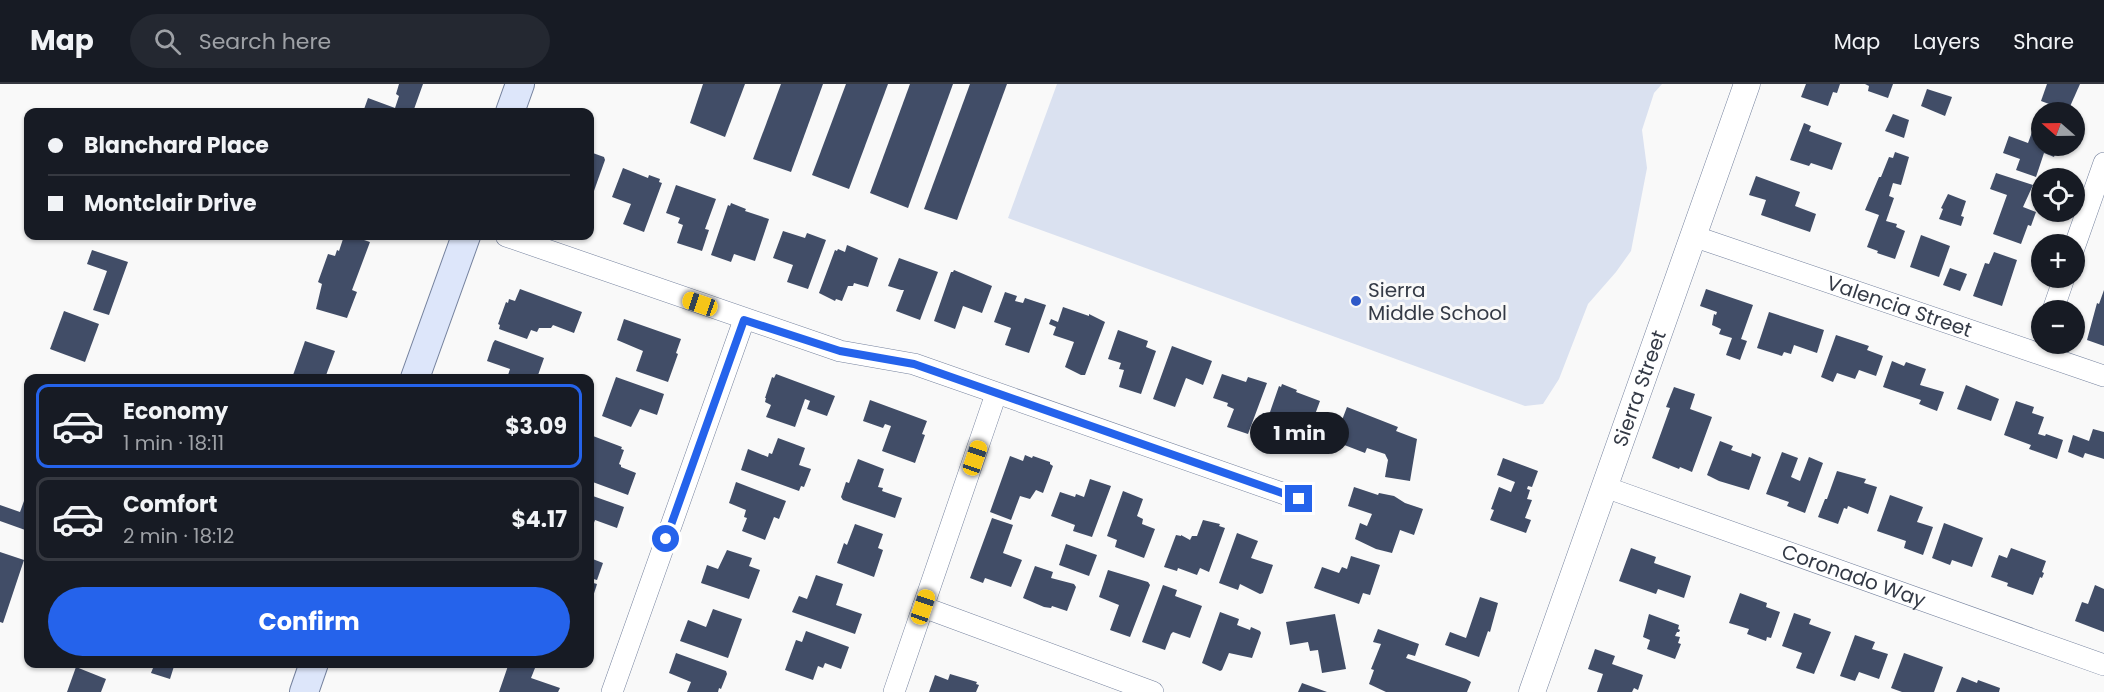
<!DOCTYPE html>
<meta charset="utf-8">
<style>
:root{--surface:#171b24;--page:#242831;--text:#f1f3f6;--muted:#9ea1a6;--line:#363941;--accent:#2563eb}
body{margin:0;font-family:Poppins,sans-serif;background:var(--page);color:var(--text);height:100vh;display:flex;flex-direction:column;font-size:22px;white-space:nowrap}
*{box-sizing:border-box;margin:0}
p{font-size:20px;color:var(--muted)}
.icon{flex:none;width:33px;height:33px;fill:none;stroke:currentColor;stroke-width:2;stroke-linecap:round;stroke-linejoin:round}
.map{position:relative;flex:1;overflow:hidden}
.panel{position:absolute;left:24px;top:290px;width:570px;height:294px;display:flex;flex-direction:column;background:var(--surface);border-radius:12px;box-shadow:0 2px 4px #0004}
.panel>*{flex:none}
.banner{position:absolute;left:24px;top:24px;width:570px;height:132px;border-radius:12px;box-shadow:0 2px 4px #0004;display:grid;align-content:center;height:132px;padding:0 24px;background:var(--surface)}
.needle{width:39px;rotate:290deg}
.fabs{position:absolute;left:2031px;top:18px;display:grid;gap:12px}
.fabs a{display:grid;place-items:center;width:54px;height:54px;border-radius:50%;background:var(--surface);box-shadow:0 2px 4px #0004;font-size:30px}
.end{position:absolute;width:27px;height:27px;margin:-14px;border:8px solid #2563eb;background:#fff;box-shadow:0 0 0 3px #fff}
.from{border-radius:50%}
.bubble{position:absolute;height:42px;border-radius:21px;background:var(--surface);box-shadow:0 2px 4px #0004;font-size:20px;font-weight:700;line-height:42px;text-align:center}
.car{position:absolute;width:18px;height:36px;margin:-18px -9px;border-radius:8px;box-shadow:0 0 4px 2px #0007;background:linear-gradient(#f5c518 24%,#345 0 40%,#f5c518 0 76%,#345 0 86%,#f5c518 0)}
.banner b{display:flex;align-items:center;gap:21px;height:57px;font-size:22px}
.banner b+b{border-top:2px solid var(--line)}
.banner i{width:15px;height:15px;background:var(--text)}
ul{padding:10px 0 0;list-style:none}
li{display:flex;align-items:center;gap:18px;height:84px;margin:0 12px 9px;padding:0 12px;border:3px solid var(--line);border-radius:12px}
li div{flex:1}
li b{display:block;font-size:22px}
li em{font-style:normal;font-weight:700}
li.active{border-color:var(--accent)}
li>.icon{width:54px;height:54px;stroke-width:1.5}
.button{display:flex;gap:12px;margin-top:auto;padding:12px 24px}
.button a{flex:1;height:69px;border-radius:36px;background:var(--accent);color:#fff;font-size:24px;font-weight:700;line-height:69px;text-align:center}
header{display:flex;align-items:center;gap:36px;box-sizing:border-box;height:84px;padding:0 30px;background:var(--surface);border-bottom:2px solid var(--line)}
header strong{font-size:28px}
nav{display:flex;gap:33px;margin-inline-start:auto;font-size:21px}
.search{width:420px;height:54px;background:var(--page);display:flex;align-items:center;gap:15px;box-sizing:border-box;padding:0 21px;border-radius:33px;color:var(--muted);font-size:22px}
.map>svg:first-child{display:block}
.green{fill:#dae1f0}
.building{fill:#414d67}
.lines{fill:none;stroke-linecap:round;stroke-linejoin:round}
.minor-casing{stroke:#75829e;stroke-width:22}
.tertiary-casing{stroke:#75829e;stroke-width:27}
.secondary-casing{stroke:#75829e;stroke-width:30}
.minor{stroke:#fff;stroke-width:21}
.tertiary{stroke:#fff;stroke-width:26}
.secondary{stroke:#dde6fa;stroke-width:28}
.route{stroke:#2563eb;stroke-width:8}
.poi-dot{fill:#2f59c8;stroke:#f9f9f9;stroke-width:2}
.labels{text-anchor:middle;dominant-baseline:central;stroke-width:6;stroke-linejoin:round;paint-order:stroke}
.poi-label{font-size:20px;fill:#343a46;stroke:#f9f9f9;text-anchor:start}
.street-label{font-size:20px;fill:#343a46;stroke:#f9f9f9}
</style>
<header>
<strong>Map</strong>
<div class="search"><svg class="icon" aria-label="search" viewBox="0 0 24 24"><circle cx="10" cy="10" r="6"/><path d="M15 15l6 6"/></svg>Search here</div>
<nav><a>Map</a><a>Layers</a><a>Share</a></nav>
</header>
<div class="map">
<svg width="2104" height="608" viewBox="0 0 2104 608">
<rect width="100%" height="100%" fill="#f9f9f9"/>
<!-- green -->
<polygon class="green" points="1057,0 1662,0 1654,9 1642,46 1647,84 1631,167 1616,188 1588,220 1559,295 1543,320 1525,322 1008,134"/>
<!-- building -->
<g class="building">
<polygon points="399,0 423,0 413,28 363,28 368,14 395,24 399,12 396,10"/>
<polygon points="703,0 745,0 725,53 690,39"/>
<polygon points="781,0 823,0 791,88 753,75"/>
<polygon points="846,0 888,0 849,105 812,91"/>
<polygon points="910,0 953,0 908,124 870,109"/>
<polygon points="970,0 1007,0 957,136 924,125"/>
<polygon points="1806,0 1840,0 1837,9 1833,8 1828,22 1801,13"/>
<polygon points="1865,0 1893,0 1888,14 1868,7 1869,2"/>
<polygon points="2047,0 2080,0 2068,27 2041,17"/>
<polygon points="1927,5 1952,13 1945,32 1921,22"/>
<polygon points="2039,29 2042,30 2042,62 2058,62 2054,73 2044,69 2036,93 2016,86 2020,75 2003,69 2009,52 2028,59"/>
<polygon points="1893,30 1909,36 1904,54 1885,47"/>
<polygon points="1804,39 1811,42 1809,47 1842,59 1832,86 1811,79 1809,82 1790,76"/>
<polygon points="590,68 604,73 605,76 590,118"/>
<polygon points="1895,68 1909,73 1901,101 1893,99 1889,112 1894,114 1886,137 1897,140 1896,143 1905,147 1895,175 1877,169 1878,167 1867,163 1879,131 1865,126 1879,93 1881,93 1889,73 1893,74"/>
<polygon points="623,84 648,94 649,91 660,95 659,98 662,99 644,148 623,140 631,120 612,113"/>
<polygon points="1996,89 2033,101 2023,123 2036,128 2031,142 2028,141 2021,160 1993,150 2007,111 1990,105"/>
<polygon points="1756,92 1800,108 1795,122 1816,130 1810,148 1761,131 1766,116 1749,111"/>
<polygon points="676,101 716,115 705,145 709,146 702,167 677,159 683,141 678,139 680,134 666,129"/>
<polygon points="1948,110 1966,117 1961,132 1964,133 1961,142 1939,135 1943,125 1941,124"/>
<polygon points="731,119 746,125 745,127 769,135 755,177 734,170 731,178 711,171 728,121 730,122"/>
<polygon points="783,147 805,154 807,149 826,156 808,205 787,198 793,181 773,174"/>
<polygon points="1921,151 1950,162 1939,193 1910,183"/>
<polygon points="344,152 352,152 370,158 352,206 357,208 347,234 316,225 322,200 318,198 328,170 335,172 337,166 339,167"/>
<polygon points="847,161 878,174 868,203 854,199 853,202 848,202 842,217 836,215 835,217 819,209 835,166 837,167 838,165 845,168"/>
<polygon points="92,166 128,178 109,231 93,226 107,187 87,180"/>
<polygon points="1994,168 2017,176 2002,222 1973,212 1985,179 1989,180"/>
<polygon points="899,174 938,188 920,236 896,227 904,206 901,206 888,202"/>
<polygon points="1950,184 1967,190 1960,207 1943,201"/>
<polygon points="954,186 992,202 982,229 963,222 955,245 934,237 951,188 953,188"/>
<polygon points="520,205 582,228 574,249 553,241 551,244 539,244 537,248 531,246 527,255 499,245 500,241 498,240 506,218 508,219 509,215 515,217"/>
<polygon points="1706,205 1753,221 1741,255 1747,257 1740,276 1726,271 1732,254 1719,250 1721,245 1712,241 1714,230 1716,231 1717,228 1700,222"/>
<polygon points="2104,206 2104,262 2087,256 2097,219 2099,220"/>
<polygon points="1005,208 1017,212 1015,217 1023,219 1025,214 1046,221 1029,269 1005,261 1011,244 994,238"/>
<polygon points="1063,223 1089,232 1089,230 1105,238 1085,291 1081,291 1065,283 1074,258 1053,251 1056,243 1049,240 1051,235 1058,238"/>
<polygon points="64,227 99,240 85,278 50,265"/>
<polygon points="1769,228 1824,246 1817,269 1794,261 1791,270 1784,268 1782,272 1757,264"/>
<polygon points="624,235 681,255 676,269 678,270 668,298 636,287 643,267 617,256"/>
<polygon points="1118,246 1148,257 1146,263 1156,267 1141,310 1119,303 1124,286 1119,285 1121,279 1108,275"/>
<polygon points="1836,251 1869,262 1867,266 1883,272 1876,292 1859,286 1855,295 1837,289 1833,298 1821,293"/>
<polygon points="495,256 544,274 537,294 507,294 510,285 487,277 493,259"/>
<polygon points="305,257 335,267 325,294 292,294"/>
<polygon points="1172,262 1212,277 1203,301 1186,294 1175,323 1153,315"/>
<polygon points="1892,277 1904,282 1906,278 1926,285 1920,301 1944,308 1937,327 1919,320 1921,316 1883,303"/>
<polygon points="776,290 835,312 827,332 807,325 810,317 805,315 795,343 766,333 771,321 765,318 766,314 765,314 772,293 774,294"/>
<polygon points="1222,290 1246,298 1248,293 1267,299 1248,350 1227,343 1234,325 1227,322 1228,319 1213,314"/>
<polygon points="616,293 664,310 657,331 640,325 631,343 602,332"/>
<polygon points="1282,300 1297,306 1296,308 1320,317 1310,344 1290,338 1281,362 1277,362 1260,355 1264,343 1258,341 1263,329 1269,331 1279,302 1281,303"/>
<polygon points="1966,301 1999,315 1991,337 1957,325"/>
<polygon points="1674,303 1695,310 1690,325 1712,333 1692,388 1680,383 1679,385 1652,374 1670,324 1666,323"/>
<polygon points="870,316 927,337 922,350 925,351 915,379 882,367 891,342 885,340 883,344 863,337"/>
<polygon points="2016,317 2034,323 2032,329 2044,333 2038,350 2045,352 2046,350 2063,356 2057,375 2029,365 2031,361 2004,351"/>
<polygon points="1347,323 1398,343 1396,347 1417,355 1410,397 1385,393 1388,376 1385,370 1367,364 1365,369 1334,357"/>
<polygon points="2093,345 2104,348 2104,375 2085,369 2083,374 2068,368 2073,351 2089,357"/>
<polygon points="593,352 622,363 621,365 624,366 619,380 621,381 621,383 636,389 628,411 590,397 590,361"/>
<polygon points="778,354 805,364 799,381 811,385 804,403 801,402 799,407 741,386 748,365 768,373 769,369 772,370"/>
<polygon points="1720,357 1733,362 1731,366 1751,373 1752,369 1761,373 1749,406 1719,397 1707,391"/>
<polygon points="1782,368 1798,374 1791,393 1800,397 1809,373 1823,379 1805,429 1787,422 1789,418 1766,410"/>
<polygon points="1025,371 1032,374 1033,372 1050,378 1050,380 1053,382 1043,409 1036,406 1030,415 1020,412 1011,436 990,428 1010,372 1023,377"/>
<polygon points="1503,374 1538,387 1532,403 1528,402 1527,405 1530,406 1527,415 1532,416 1525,434 1531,436 1526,449 1490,436 1494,426 1491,425 1499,403 1511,408 1515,398 1497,391"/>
<polygon points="858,375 884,385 878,403 883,404 882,407 902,414 895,434 843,416 841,413 846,398 849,399"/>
<polygon points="1837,387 1866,395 1864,399 1877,403 1868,430 1848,422 1847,425 1844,424 1838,440 1818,433 1825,415 1827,415"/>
<polygon points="1090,395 1111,402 1092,453 1073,447 1075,441 1051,432 1060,408 1075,413 1076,410 1084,413"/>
<polygon points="736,398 786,417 779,435 774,433 765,456 742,447 747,434 744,433 746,426 729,419"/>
<polygon points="1354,403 1378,411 1379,409 1394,412 1405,419 1423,425 1414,451 1400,446 1392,469 1376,465 1355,455 1360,439 1367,442 1372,430 1348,422"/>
<polygon points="28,406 28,447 0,437 0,421 20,428"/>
<polygon points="1123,407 1143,415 1137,432 1143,435 1142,440 1155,445 1144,474 1115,463 1117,456 1107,452"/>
<polygon points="590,411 624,423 617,444 595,436 590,450"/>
<polygon points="1890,411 1923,423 1917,438 1933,443 1923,471 1904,464 1906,457 1877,447"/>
<polygon points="992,434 1013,441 1003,469 1022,476 1011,503 985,494 983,499 970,494"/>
<polygon points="1203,436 1220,440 1219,442 1225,444 1209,488 1200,484 1197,491 1178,484 1177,487 1164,483 1176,451 1181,452 1181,451 1190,456 1192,452 1197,452"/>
<polygon points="1944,439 1983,454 1972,483 1952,476 1950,481 1932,474"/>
<polygon points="855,440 883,450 878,464 883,466 874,493 837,479 844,459 847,461"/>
<polygon points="1237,449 1258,457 1251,474 1273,481 1263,509 1260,510 1240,500 1238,506 1219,499"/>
<polygon points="1066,460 1097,471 1089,492 1059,481"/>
<polygon points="1631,464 1656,473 1654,479 1691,492 1684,514 1658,505 1656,510 1619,497"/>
<polygon points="2011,464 2046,477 2042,488 2044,489 2042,494 2040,493 2033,511 2007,502 2008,499 1991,493 1999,471 2007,474"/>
<polygon points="727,466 752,474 749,482 760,486 749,515 701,499 707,481 718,485"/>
<polygon points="0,468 24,476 3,539 0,538"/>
<polygon points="1351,472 1380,481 1370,511 1363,509 1359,520 1314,504 1322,483 1339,489 1342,483 1347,485"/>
<polygon points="590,474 603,479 597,496 590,494"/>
<polygon points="1035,482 1053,488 1051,494 1074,500 1076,503 1067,527 1052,522 1051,524 1044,523 1023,514"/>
<polygon points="1108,486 1148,498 1150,501 1130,553 1110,546 1119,521 1099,513"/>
<polygon points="816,491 843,500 836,521 862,530 855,550 792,528 799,512 807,515"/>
<polygon points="590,498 597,500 590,522"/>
<polygon points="1163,501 1177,506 1175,512 1202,522 1190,554 1173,548 1171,550 1165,566 1142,558"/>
<polygon points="2095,501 2104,505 2104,548 2075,537 2082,518 2088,520"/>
<polygon points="1740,509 1767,519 1766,523 1780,528 1771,554 1767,553 1766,557 1747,550 1749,545 1729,539"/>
<polygon points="1480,513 1498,519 1490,548 1488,547 1479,573 1445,561 1450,548 1466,554"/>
<polygon points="713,525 742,535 728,574 680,557 688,536 706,543"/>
<polygon points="1220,528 1239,535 1237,541 1250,546 1251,543 1260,547 1261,549 1252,574 1229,569 1222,586 1220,587 1202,579"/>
<polygon points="1794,529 1811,535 1809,540 1831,548 1814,590 1796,584 1802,569 1782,562"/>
<polygon points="1335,530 1346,585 1322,589 1318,566 1310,567 1308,558 1290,561 1286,538"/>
<polygon points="1649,530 1679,541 1678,545 1680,546 1679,548 1677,548 1675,552 1680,553 1678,559 1681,560 1675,575 1647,565 1650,556 1643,553"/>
<polygon points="1378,545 1419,560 1415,572 1408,570 1406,574 1466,595 1471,598 1467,608 1386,608 1369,600 1374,586 1371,585 1381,560 1373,558"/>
<polygon points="806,547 849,563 841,585 825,579 823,584 818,582 813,596 785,586 796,556 802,558"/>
<polygon points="1855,551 1875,558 1872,565 1888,570 1879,595 1859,588 1855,597 1840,592"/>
<polygon points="1595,565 1615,572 1612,580 1643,591 1638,606 1634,604 1632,608 1597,608 1603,590 1588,585"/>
<polygon points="676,569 726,587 727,590 721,605 719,604 718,608 687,608 691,598 669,589"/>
<polygon points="1904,569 1943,583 1934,608 1902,608 1891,604"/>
<polygon points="155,579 175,579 170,595 151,589"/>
<polygon points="509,579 537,579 531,594 560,604 558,608 499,608"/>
<polygon points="76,583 106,595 101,608 67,608"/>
<polygon points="950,590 977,598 976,600 979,601 976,608 929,608 935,591 948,596"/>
<polygon points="1962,593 1977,599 1978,596 2000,604 1999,608 1956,608"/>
<polygon points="1302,599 1327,608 1298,608"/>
</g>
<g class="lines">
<!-- minor casing -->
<g class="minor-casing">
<g id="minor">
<polyline points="506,152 840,267 914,280 1299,415"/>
<path id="s1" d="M1693 152 2104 292"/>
<polyline points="2074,164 2104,79"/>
<polyline points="2053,226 2064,194"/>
<path id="s2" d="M1605 403 2104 581"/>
<polyline points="923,523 1153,608"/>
<polyline points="612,608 744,236"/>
<polyline points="894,608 996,310"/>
</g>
</g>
<!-- tertiary casing -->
<g class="tertiary-casing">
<g id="tertiary">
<path id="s3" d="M1532 608 1747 0"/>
</g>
</g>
<!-- secondary casing -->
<g class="secondary-casing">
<g id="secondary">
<polyline points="510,28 520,0"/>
<polyline points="415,294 466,152"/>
<polyline points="304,608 314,579"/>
</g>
</g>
<!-- minor -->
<use href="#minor" class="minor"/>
<!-- tertiary -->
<use href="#tertiary" class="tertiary"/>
<!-- secondary -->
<use href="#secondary" class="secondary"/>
</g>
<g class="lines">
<!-- route -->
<polyline class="route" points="666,455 744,236 840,267 914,280 1299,415"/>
</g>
<!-- markers -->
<circle class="poi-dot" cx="1356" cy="217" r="6"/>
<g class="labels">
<!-- poi labels -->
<g class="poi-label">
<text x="1368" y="206">Sierra<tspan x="1368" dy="23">Middle School</tspan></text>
</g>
<!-- street labels -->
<g class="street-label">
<text stroke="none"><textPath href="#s1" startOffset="218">Valencia Street</textPath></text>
<text stroke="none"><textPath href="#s3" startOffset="322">Sierra Street</textPath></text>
<text stroke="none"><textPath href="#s2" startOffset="264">Coronado Way</textPath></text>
</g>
</g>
</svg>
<div class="fabs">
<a><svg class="needle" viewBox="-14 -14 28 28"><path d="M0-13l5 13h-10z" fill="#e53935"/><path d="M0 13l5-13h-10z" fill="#9ea1a6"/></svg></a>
<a><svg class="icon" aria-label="locate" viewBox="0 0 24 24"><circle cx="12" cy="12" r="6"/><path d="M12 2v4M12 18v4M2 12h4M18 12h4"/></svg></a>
<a>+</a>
<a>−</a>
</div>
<i class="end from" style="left:666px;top:455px"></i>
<i class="end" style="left:1299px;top:415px"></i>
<div class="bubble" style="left:1250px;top:328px;width:99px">1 min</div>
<i class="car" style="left:700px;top:220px;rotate:289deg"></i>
<i class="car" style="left:975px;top:374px;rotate:19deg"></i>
<i class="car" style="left:923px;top:523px;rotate:19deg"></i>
<div class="banner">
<b><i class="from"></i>Blanchard Place</b>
<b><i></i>Montclair Drive</b>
</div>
<section class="panel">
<ul>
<li class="active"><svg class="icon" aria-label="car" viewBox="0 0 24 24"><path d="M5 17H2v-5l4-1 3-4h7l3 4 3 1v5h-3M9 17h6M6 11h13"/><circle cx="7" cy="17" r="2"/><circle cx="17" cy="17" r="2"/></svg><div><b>Economy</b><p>1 min · 18:11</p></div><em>$3.09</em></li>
<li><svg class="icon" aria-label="car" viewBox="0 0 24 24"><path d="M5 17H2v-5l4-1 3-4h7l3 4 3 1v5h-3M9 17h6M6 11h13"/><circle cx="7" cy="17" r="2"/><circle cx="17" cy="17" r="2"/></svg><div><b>Comfort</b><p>2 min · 18:12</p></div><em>$4.17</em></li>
</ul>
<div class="button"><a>Confirm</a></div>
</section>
</div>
